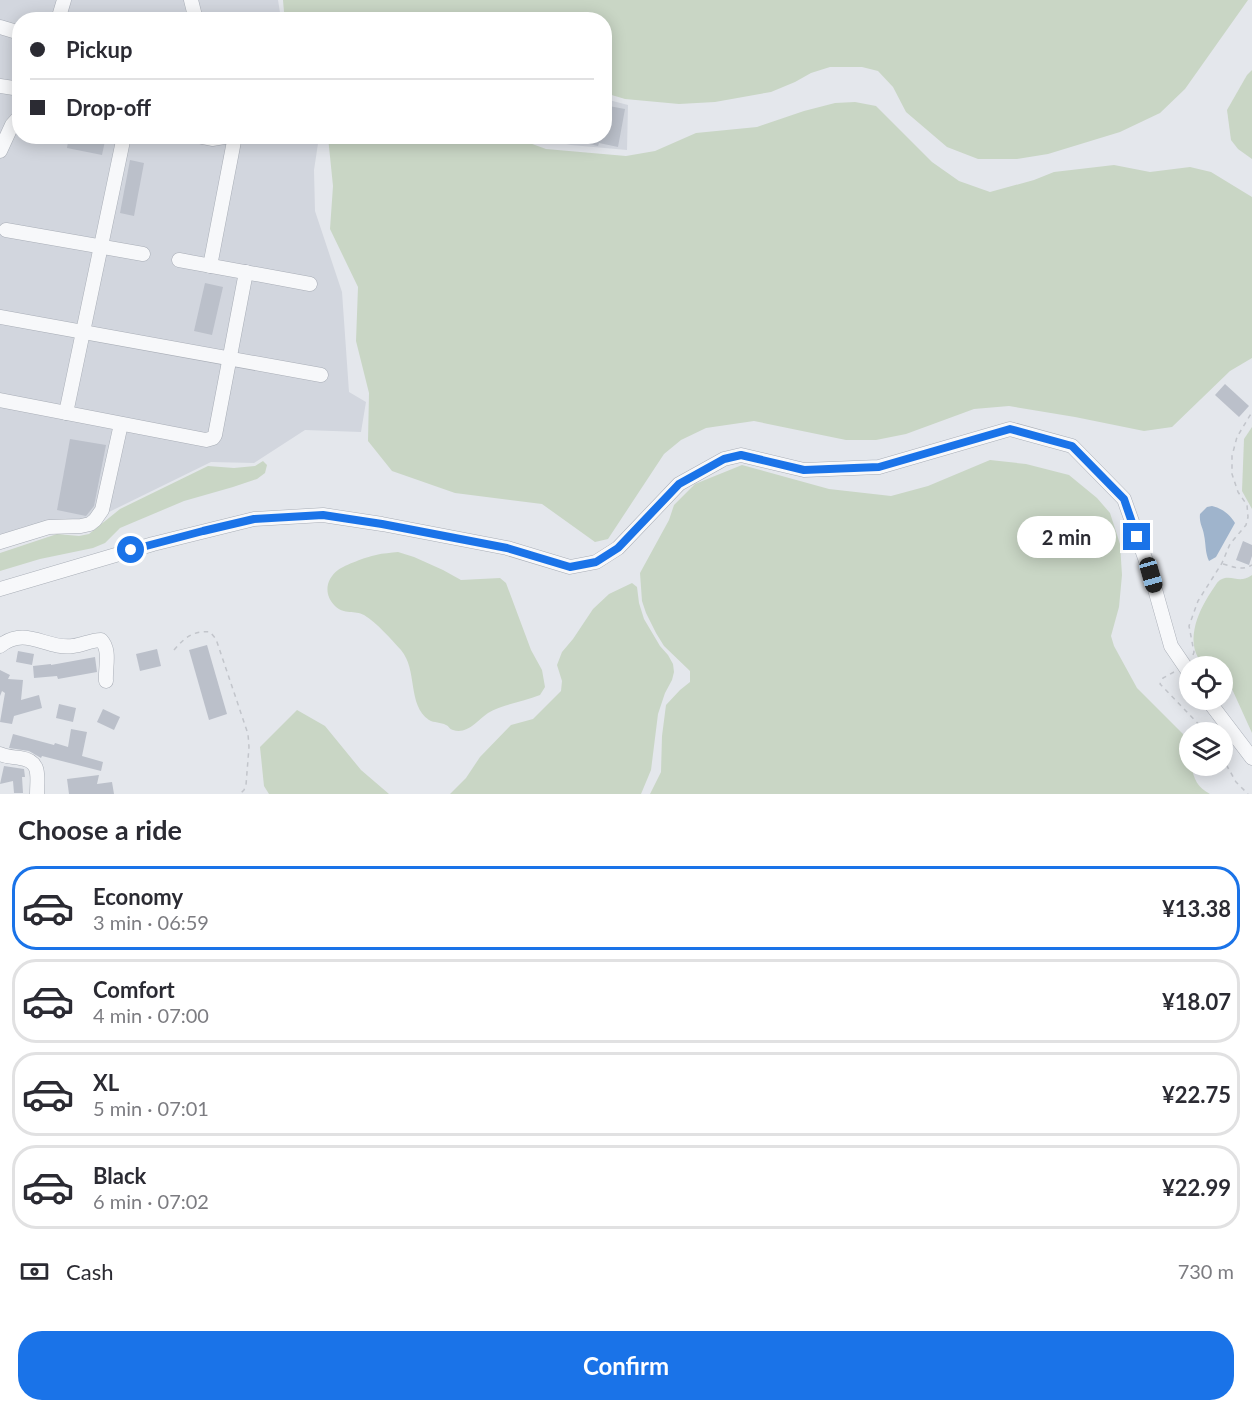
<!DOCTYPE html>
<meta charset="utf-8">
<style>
:root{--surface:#fff;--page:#f2f2f3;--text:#2b2b33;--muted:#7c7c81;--line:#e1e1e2;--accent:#1a73e8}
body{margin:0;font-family:Lato,sans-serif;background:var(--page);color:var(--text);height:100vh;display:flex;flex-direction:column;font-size:22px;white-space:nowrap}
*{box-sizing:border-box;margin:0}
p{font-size:20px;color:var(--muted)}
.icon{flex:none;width:33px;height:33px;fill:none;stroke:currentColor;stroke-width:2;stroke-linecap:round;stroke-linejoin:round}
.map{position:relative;height:794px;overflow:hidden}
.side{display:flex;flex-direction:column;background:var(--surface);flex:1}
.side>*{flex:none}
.top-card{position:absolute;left:12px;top:12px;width:600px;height:132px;border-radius:24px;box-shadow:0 3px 15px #0003;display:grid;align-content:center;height:132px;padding:0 18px;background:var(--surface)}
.fabs{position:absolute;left:1179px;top:656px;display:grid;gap:12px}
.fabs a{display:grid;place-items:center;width:54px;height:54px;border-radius:50%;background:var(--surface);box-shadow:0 3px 15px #0003;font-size:30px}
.end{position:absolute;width:27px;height:27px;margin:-14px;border:8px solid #1a73e8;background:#fff;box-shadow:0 0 0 3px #fff}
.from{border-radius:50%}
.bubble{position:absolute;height:42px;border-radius:21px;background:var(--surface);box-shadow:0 3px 15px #0003;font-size:20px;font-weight:700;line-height:42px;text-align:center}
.car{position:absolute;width:18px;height:36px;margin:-18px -9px;border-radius:8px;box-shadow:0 0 4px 2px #0007;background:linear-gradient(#222 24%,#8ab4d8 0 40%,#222 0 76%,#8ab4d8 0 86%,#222 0)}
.top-card b{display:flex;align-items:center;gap:21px;height:57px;font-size:22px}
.top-card b+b{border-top:2px solid var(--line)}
.top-card i{width:15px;height:15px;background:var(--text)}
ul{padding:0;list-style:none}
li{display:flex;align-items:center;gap:18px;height:84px;margin:0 12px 9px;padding:0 6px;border:3px solid var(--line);border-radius:24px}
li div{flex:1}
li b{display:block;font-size:22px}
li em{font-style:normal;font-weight:700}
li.current{border-color:var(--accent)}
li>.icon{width:54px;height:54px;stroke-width:1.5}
h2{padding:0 18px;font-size:27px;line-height:72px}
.pay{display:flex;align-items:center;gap:15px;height:66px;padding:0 18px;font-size:22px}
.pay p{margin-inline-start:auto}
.button{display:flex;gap:12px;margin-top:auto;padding:12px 18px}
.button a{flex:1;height:69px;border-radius:24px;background:var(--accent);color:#fff;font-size:24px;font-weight:700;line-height:69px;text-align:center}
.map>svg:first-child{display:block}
.built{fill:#d2d6de}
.green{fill:#c9d6c5}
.water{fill:#9fb4cc}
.building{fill:#bbc0ca}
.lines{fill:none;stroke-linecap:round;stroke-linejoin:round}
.minor-casing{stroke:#a9aeb7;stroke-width:15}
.path{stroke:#c2c5cb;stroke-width:1.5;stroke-dasharray:4.5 4.5;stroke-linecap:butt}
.minor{stroke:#f7f8fa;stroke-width:14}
.route{stroke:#1a73e8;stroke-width:8}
</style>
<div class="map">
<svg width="1252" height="794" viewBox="0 0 1252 794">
<rect width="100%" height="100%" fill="#e4e7ec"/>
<!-- built -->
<g class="built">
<polygon points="0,0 278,0 281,19 20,20 20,136 319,137 314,170 315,211 342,292 349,392 366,402 361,432 305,430 254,463 211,462 109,512 99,523 59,530 0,548"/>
<polygon points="605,99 628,105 627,150 571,145 534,137 604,136"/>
</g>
<!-- green -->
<g class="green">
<polygon points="283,0 1248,0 1185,89 1160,113 1120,132 1048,154 1017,159 978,159 947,147 906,112 893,87 878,71 862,67 830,67 811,73 795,82 771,92 715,102 679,104 625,99 605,93 604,20 288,19 284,12"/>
<polygon points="1252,70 1252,159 1238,149 1231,140 1227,110 1247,75"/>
<polygon points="855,102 876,106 932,162 959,181 990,192 1034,180 1054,172 1114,165 1150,172 1190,167 1211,172 1252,197 1252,358 1230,371 1172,427 1144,431 1075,417 1009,406 974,409 906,434 876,440 846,440 754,421 706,428 681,440 664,454 608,539 595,542 542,504 455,493 392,471 368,441 369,393 356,341 358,287 330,229 333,186 328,137 513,137 546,149 626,156 655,151 696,133 757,127 804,111 835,103"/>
<polygon points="1252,427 1252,509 1242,491 1244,439"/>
<path d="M990 460 1026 464 1069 475 1097 498 1110 513 1120 544 1122 575 1119 607 1111 636 1114 646 1137 688 1187 738 1189 754 1190 765H1191C1194 779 1197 787 1210 794H650L661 772 662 736 666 705 680 690 690 682V671L664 646 656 633 646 613 642 601 640 573 669 520 674 505 695 484 742 465 829 489 891 496 928 486Z"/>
<polygon points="263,461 267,465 265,473 257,479 233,487 184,501 120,528 105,543 93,548 40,559 0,571 0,553 57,534 79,536 89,534 120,509 208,466 234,468 255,466"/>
<path d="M398 552 414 557 443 570 461 580 500 578 506 583 531 650 542 670 545 687 540 695C523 702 503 704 488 713 478 720 467 735 453 730 449 729 449 726 446 725 441 722 434 723 429 720 407 705 418 670 401 650 390 638 378 624 364 615 355 610 344 615 335 606 324 595 325 580 338 570 345 565 366 557 376 555 383 553 391 553 398 552Z"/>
<path d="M1252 575V733L1232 689 1223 681 1222 666H1205C1183 646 1197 613 1211 592 1214 588 1216 583 1220 580 1228 575 1235 580 1243 579 1245 579 1251 576 1252 575Z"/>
<polygon points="632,583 637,587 639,603 644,619 660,646 668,655 673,664 674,672 672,680 665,693 658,714 651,770 641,794 450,794 466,778 480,757 511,725 533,719 561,691 562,681 557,665 562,652 573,639 593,609 609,594"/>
<polygon points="297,710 325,726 361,770 389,794 269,794 264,786 260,747"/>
</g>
<!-- water -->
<path class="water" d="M1212 506C1221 508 1230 514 1235 523L1216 557 1209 561C1205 553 1206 544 1204 535 1203 527 1199 524 1200 514L1207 507Z"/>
<!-- building -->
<g class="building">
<polygon points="609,106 625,109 618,147 599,143 598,146 572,140 572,136 604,136 604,128"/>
<polygon points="69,136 106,136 102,155 67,148"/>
<polygon points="130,160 144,163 134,216 120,213"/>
<polygon points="205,283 223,287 212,335 194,331"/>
<polygon points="1225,384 1249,406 1239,417 1215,395"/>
<polygon points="70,439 106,445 94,506 86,516 57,510"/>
<polygon points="1243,541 1252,545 1252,556 1249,565 1236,560"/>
<polygon points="207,645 227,714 209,720 189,650"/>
<polygon points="157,649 161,666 140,671 136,654"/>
<polygon points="18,651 34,654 32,665 16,662"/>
<polygon points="95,657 97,672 58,679 57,676 34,678 33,666 51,664 51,665"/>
<polygon points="0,670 10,675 8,679 23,680 21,700 39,695 42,708 14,716 12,724 0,722 5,693 2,691 0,696"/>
<polygon points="59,704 76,708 73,722 56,718"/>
<polygon points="103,709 120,717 114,730 97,722"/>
<polygon points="71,729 87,732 82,756 103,762 101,771 42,756 41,758 29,751 9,748 13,734 54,745 55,743 68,747"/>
<polygon points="4,766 24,769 25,777 22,777 23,793 14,793 13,781 0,784"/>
<polygon points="99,775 97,784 112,782 114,794 69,794 67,779"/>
</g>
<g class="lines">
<!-- minor casing -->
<g class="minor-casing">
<g id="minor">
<polyline points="191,0 196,20"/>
<polyline points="58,20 64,0"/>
<polyline points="0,27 20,33"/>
<polyline points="0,86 20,89"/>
<polyline points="197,136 212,139 230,136"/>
<polyline points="0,151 12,125 20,116"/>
<polyline points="6,230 143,254"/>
<polyline points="179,260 310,284"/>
<polyline points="210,266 235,136"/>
<polyline points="0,317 321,375"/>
<polyline points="0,400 206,440 213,438 215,435 246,272"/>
<polyline points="66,413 124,136"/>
<polyline points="0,542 49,527 81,526 90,524 95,520 102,510 121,424"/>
<polyline points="0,589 153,544 254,519 323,515 382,524 507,548 570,567 596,562 618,548 679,484 724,459 741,455 804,470 879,467 1010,429 1072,446 1124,499 1151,575 1171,646 1190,674"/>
<path d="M0 646C26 625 46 650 73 646 83 645 91 640 101 640 111 650 105 668 106 681"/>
<polyline points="1207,699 1252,758"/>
<path d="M0 754C6 757 13 757 20 758 42 761 37 777 37 794"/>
</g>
</g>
<!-- path -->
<g class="path">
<path d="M1223 564C1234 567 1241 571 1252 565"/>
<path d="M174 650C184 638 194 630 210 632L216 639 248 734 249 747 246 785 244 790 240 794"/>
<polyline points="1193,655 1194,652 1189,626 1198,601 1222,563 1230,544 1246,525 1248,517 1247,505 1238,492 1232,474 1232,456 1237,437 1252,412"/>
<polyline points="1174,672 1163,678 1160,684 1206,732"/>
<polyline points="1222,757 1236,782 1248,794"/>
</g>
<!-- minor -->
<use href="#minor" class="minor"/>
</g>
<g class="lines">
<!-- route -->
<polyline class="route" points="131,550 203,531 254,519 323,515 382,524 507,548 570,567 596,562 618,548 679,484 724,459 741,455 804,470 879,467 1010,429 1072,446 1124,499 1137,537"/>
</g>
</svg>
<div class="fabs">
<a><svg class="icon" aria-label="locate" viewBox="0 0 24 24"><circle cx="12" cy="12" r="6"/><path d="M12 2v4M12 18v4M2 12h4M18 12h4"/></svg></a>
<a><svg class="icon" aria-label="layers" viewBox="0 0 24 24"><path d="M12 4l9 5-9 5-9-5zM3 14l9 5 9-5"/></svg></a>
</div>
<i class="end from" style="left:131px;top:550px"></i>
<i class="end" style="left:1137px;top:537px"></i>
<div class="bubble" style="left:1017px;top:516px;width:99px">2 min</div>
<i class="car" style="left:1151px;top:575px;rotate:164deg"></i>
<div class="top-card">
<b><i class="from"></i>Pickup</b>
<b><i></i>Drop-off</b>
</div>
</div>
<section class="side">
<h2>Choose a ride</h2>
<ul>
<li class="current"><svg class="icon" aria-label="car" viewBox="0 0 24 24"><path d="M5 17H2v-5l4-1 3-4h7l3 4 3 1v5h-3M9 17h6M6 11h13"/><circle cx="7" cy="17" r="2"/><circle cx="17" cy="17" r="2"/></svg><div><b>Economy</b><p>3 min · 06:59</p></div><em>¥13.38</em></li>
<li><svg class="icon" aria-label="car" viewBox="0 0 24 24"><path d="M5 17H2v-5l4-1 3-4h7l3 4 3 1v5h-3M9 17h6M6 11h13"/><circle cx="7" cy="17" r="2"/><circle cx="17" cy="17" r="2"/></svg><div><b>Comfort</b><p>4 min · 07:00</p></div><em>¥18.07</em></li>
<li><svg class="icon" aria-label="car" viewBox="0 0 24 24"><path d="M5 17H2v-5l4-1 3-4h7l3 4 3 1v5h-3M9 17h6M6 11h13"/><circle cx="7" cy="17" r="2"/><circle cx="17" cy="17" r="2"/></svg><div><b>XL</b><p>5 min · 07:01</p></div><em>¥22.75</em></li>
<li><svg class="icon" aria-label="car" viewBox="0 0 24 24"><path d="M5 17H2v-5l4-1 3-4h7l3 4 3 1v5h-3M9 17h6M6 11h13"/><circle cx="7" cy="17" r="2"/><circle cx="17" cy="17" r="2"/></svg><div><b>Black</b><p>6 min · 07:02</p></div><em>¥22.99</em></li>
</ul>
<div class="pay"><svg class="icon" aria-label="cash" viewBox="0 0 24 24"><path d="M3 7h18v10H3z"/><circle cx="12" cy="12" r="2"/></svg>Cash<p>730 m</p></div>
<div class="button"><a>Confirm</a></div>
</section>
